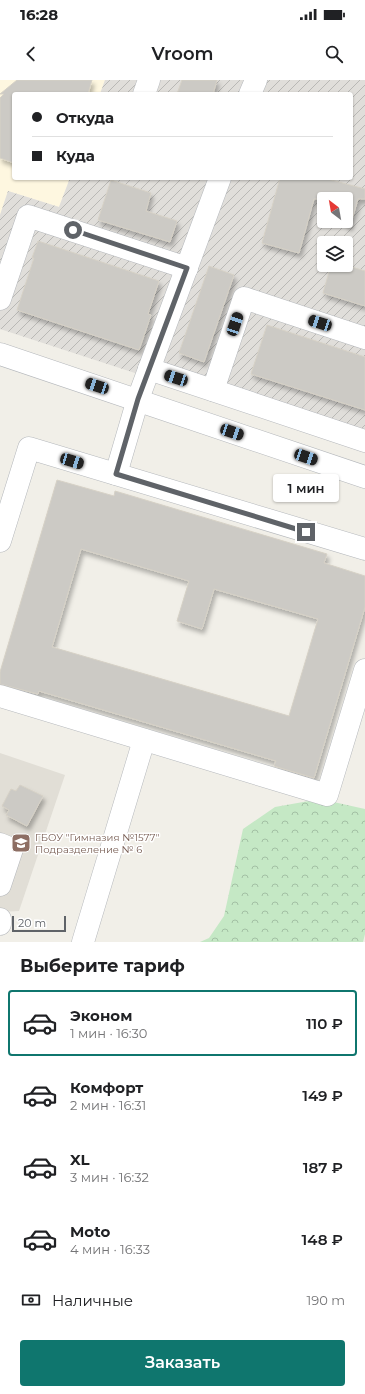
<!DOCTYPE html>
<html lang="ru">
<meta charset="utf-8">
<style>
:root{--surface:#fff;--page:#f6f6f6;--text:#202124;--muted:#757577;--line:#e0e0e0;--accent:#0f766e}
body{margin:0;font-family:Montserrat,sans-serif;background:var(--page);color:var(--text);height:100vh;display:flex;flex-direction:column;font-size:15px;white-space:nowrap}
*{box-sizing:border-box;margin:0}
p{font-size:13px;color:var(--muted)}
.icon{flex:none;width:22px;height:22px;fill:none;stroke:currentColor;stroke-width:2;stroke-linecap:round;stroke-linejoin:round}
.map{position:relative;height:862px;overflow:hidden}
.details{display:flex;flex-direction:column;background:var(--surface);flex:1}
.details>*{flex:none}
.banner{position:absolute;left:12px;top:12px;width:341px;height:88px;border-radius:4px;box-shadow:0 1px 3px #0004;display:grid;align-content:center;height:88px;padding:0 20px;background:var(--surface)}
.needle{width:26px;rotate:329deg}
.buttons{position:absolute;left:317px;top:112px;display:grid;gap:8px}
.buttons a{display:grid;place-items:center;width:36px;height:36px;border-radius:4px;background:var(--surface);box-shadow:0 1px 3px #0004;font-size:20px}
.scale{position:absolute;left:12px;bottom:10px;width:54px;box-sizing:border-box;padding-left:4px;border:2px solid #5f6368;border-top:0;font-size:11px;line-height:14px;white-space:nowrap;color:#5f6368;-webkit-text-stroke:3px #fff;paint-order:stroke}
.end{position:absolute;width:18px;height:18px;margin:-9px;border:5px solid #5f6368;background:#fff;box-shadow:0 0 0 2px #fff}
.from{border-radius:50%}
.bubble{position:absolute;height:28px;border-radius:4px;background:var(--surface);box-shadow:0 1px 3px #0004;font-size:13px;font-weight:600;line-height:28px;text-align:center}
.car{position:absolute;width:12px;height:24px;margin:-12px -6px;border-radius:5px;box-shadow:0 0 3px 1px #0007;background:linear-gradient(#222 24%,#8ab4d8 0 40%,#222 0 76%,#8ab4d8 0 86%,#222 0)}
.banner b{display:flex;align-items:center;gap:14px;height:38px;font-size:15px}
.banner b+b{border-top:1px solid var(--line)}
.banner i{width:10px;height:10px;background:var(--text)}
ul{padding:0;list-style:none}
li{display:flex;align-items:center;gap:12px;height:66px;margin:0 8px 6px;padding:0 12px;border:2px solid transparent;border-radius:4px}
li div{flex:1}
li b{display:block;font-size:15px}
li em{font-style:normal;font-weight:600}
li.selected{border-color:var(--accent)}
li>.icon{width:36px;height:36px;stroke-width:1.5}
h2{padding:0 20px;font-size:18px;line-height:48px}
.pay{display:flex;align-items:center;gap:10px;height:44px;padding:0 20px;font-size:15px}
.pay p{margin-inline-start:auto}
.primary-button{display:flex;gap:8px;margin-top:auto;padding:8px 20px}
.primary-button a{flex:1;height:46px;border-radius:4px;background:var(--accent);color:#fff;font-size:16px;font-weight:600;line-height:46px;text-align:center}
.status{display:flex;justify-content:space-between;align-items:center;height:28px;padding:0 20px;background:var(--surface);direction:ltr}
.status svg{height:11px;fill:currentColor}
header{display:flex;justify-content:space-between;align-items:center;height:52px;padding:0 20px;background:var(--surface);font-size:18px;font-weight:600}
.map>svg:first-child{display:block}
.commercial{fill:#fef7e0}
.industrial{fill:url(#industrial-furrows);fill-rule:evenodd}
.education{fill:#e1ded6}
.forest{fill:url(#forest-crowns)}
.building{fill:#cccac5;stroke:#d6d1c6;fill-rule:evenodd;filter:url(#shadow)}
.lines{fill:none;stroke-linecap:round;stroke-linejoin:round}
.minor-casing{stroke:#b5b8bc;stroke-width:23}
.minor{stroke:#fff;stroke-width:22}
.route{stroke:#5f6368;stroke-width:5}
.labels{text-anchor:middle;dominant-baseline:central;stroke-width:3;stroke-linejoin:round;paint-order:stroke}
.education-label{font-size:10px;fill:#785e54;stroke:#fff;text-anchor:start}
</style>
<div class="status"><b>16:28</b><svg viewBox="0 0 49 12"><path d="M0 12V9h3v3zM5 12V6h3v6zM10 12V3h3v9zM15 12V0h3v12zM26 1h20v11H26zM47 4h2v5h-2z"/></svg></div>
<header><svg class="icon" aria-label="back" viewBox="0 0 24 24"><path d="M15 5l-7 7 7 7"/></svg>Vroom<svg class="icon" aria-label="search" viewBox="0 0 24 24"><circle cx="10" cy="10" r="6"/><path d="M15 15l6 6"/></svg></header>
<div class="map">
<svg width="365" height="862" viewBox="0 0 365 862">
<defs>
<pattern id="industrial-furrows" width="10" height="10" patternUnits="userSpaceOnUse"><rect width="10" height="10" fill="#e0deda"/><path d="M-1 1l2-2M0 10L10 0M9 11l2-2" fill="none" stroke="#b9b8b5"/></pattern>
<pattern id="forest-crowns" width="20" height="18" patternUnits="userSpaceOnUse"><rect width="20" height="18" fill="#c5e8c5"/><path d="M2 6a3 3 0 1 1 6 0M12 15a3 3 0 1 1 6 0" fill="none" stroke="#a3c0a4"/></pattern>
<filter id="shadow"><feDropShadow dx="2.5" dy="4.5" stdDeviation="2" flood-color="#0004"/></filter>
</defs>
<rect width="100%" height="100%" fill="#f1efe8"/>
<!-- commercial -->
<polygon class="commercial" points="0,0 105,0 100,14 14,14 14,98 70,98 59,127 8,111 0,135"/>
<!-- industrial -->
<path class="industrial" d="M105 0H365V368L0 249V135L8 111 59 127 70 98H351V14H100ZM324 119H346V141H324ZM324 163H346V185H324Z"/>
<!-- education -->
<polygon class="education" points="0,673 65,695 19,831 0,832"/>
<!-- forest -->
<polygon class="forest" points="320,719 365,729 365,854 363,862 200,862 209,858 224,836 243,749 275,727"/>
<!-- building -->
<g class="building">
<polygon points="17,0 92,0 88,14 14,14 14,83 0,78 0,18 4,14 0,14"/>
<polygon points="182,0 217,0 213,14 177,14"/>
<polygon points="280,98 324,98 365,109 365,119 358,119 350,146 346,146 346,119 314,119 299,173 262,163"/>
<polygon points="111,100 151,113 146,131 177,141 170,162 98,140"/>
<polygon points="38,161 159,201 148,234 151,235 139,270 17,230 34,178 32,178"/>
<polygon points="331,185 345,185 365,191 365,226 323,213"/>
<polygon points="209,186 234,195 204,282 179,273"/>
<polygon points="267,245 365,277 365,330 251,294"/>
<path d="M57 400 114 416 115 411 327 474 324 483 365 496V527L314 698 274 686 276 681 39 611 38 614 0 604V592ZM81 469 189 501 177 541 202 549 214 509 318 539 289 636 52 567Z"/>
<polygon points="20,705 43,716 27,746 6,735 9,730 2,726 11,709 16,711"/>
</g>
<g class="lines">
<!-- minor casing -->
<g class="minor-casing">
<g id="minor">
<polyline points="144,14 149,0"/>
<polyline points="250,14 256,0"/>
<polyline points="0,219 28,136 187,188"/>
<polyline points="0,274 365,397"/>
<polyline points="149,289 365,361"/>
<polyline points="213,310 244,218 365,258"/>
<polyline points="116,394 138,319 220,98"/>
<polyline points="0,461 29,368 365,469"/>
<polyline points="0,616 327,715 365,590"/>
<polyline points="0,764 12,769 0,805"/>
<polyline points="0,839 0,844"/>
<polyline points="83,862 144,660"/>
</g>
</g>
<!-- minor -->
<use href="#minor" class="minor"/>
</g>
<g class="lines">
<!-- route -->
<polyline class="route" points="73,150 187,188 138,319 116,394 306,452"/>
</g>
<!-- icons -->
<defs>
<g id="school-square" transform="scale(1)"><rect x="-9" y="-9" width="18" height="18" rx="4" fill="#8d6e63" stroke="#fff"/><path d="M0-5L7-2L0 1L-7-2ZM-4 1L0 2.5L4 1V4Q0 6-4 4Z" fill="#fff"/></g>
</defs>
<g fill-rule="evenodd">
<use href="#school-square" x="21" y="763"/>
</g>
<g class="labels">
<!-- education labels -->
<g class="education-label">
<text x="35" y="757">ГБОУ "Гимназия №1577"<tspan x="35" dy="12">Подразделение № 6</tspan></text>
</g>
</g>
</svg>
<div class="buttons">
<a><svg class="needle" viewBox="-14 -14 28 28"><path d="M0-13l5 13h-10z" fill="#e53935"/><path d="M0 13l5-13h-10z" fill="#757577"/></svg></a>
<a><svg class="icon" aria-label="layers" viewBox="0 0 24 24"><path d="M12 4l9 5-9 5-9-5zM3 14l9 5 9-5"/></svg></a>
</div>
<div class="scale">20 m</div>
<i class="end from" style="left:73px;top:150px"></i>
<i class="end" style="left:306px;top:452px"></i>
<div class="bubble" style="left:273px;top:394px;width:66px">1 мин</div>
<i class="car" style="left:320px;top:243px;rotate:288deg"></i>
<i class="car" style="left:235px;top:244px;rotate:19deg"></i>
<i class="car" style="left:176px;top:298px;rotate:288deg"></i>
<i class="car" style="left:97px;top:306px;rotate:288deg"></i>
<i class="car" style="left:232px;top:352px;rotate:109deg"></i>
<i class="car" style="left:306px;top:377px;rotate:109deg"></i>
<i class="car" style="left:72px;top:381px;rotate:107deg"></i>
<div class="banner">
<b><i class="from"></i>Откуда</b>
<b><i></i>Куда</b>
</div>
</div>
<section class="details">
<h2>Выберите тариф</h2>
<ul>
<li class="selected"><svg class="icon" aria-label="car" viewBox="0 0 24 24"><path d="M5 17H2v-5l4-1 3-4h7l3 4 3 1v5h-3M9 17h6M6 11h13"/><circle cx="7" cy="17" r="2"/><circle cx="17" cy="17" r="2"/></svg><div><b>Эконом</b><p>1 мин · 16:30</p></div><em>110 ₽</em></li>
<li><svg class="icon" aria-label="car" viewBox="0 0 24 24"><path d="M5 17H2v-5l4-1 3-4h7l3 4 3 1v5h-3M9 17h6M6 11h13"/><circle cx="7" cy="17" r="2"/><circle cx="17" cy="17" r="2"/></svg><div><b>Комфорт</b><p>2 мин · 16:31</p></div><em>149 ₽</em></li>
<li><svg class="icon" aria-label="car" viewBox="0 0 24 24"><path d="M5 17H2v-5l4-1 3-4h7l3 4 3 1v5h-3M9 17h6M6 11h13"/><circle cx="7" cy="17" r="2"/><circle cx="17" cy="17" r="2"/></svg><div><b>XL</b><p>3 мин · 16:32</p></div><em>187 ₽</em></li>
<li><svg class="icon" aria-label="car" viewBox="0 0 24 24"><path d="M5 17H2v-5l4-1 3-4h7l3 4 3 1v5h-3M9 17h6M6 11h13"/><circle cx="7" cy="17" r="2"/><circle cx="17" cy="17" r="2"/></svg><div><b>Moto</b><p>4 мин · 16:33</p></div><em>148 ₽</em></li>
</ul>
<div class="pay"><svg class="icon" aria-label="cash" viewBox="0 0 24 24"><path d="M3 7h18v10H3z"/><circle cx="12" cy="12" r="2"/></svg>Наличные<p>190 m</p></div>
<div class="primary-button"><a>Заказать</a></div>
</section>
